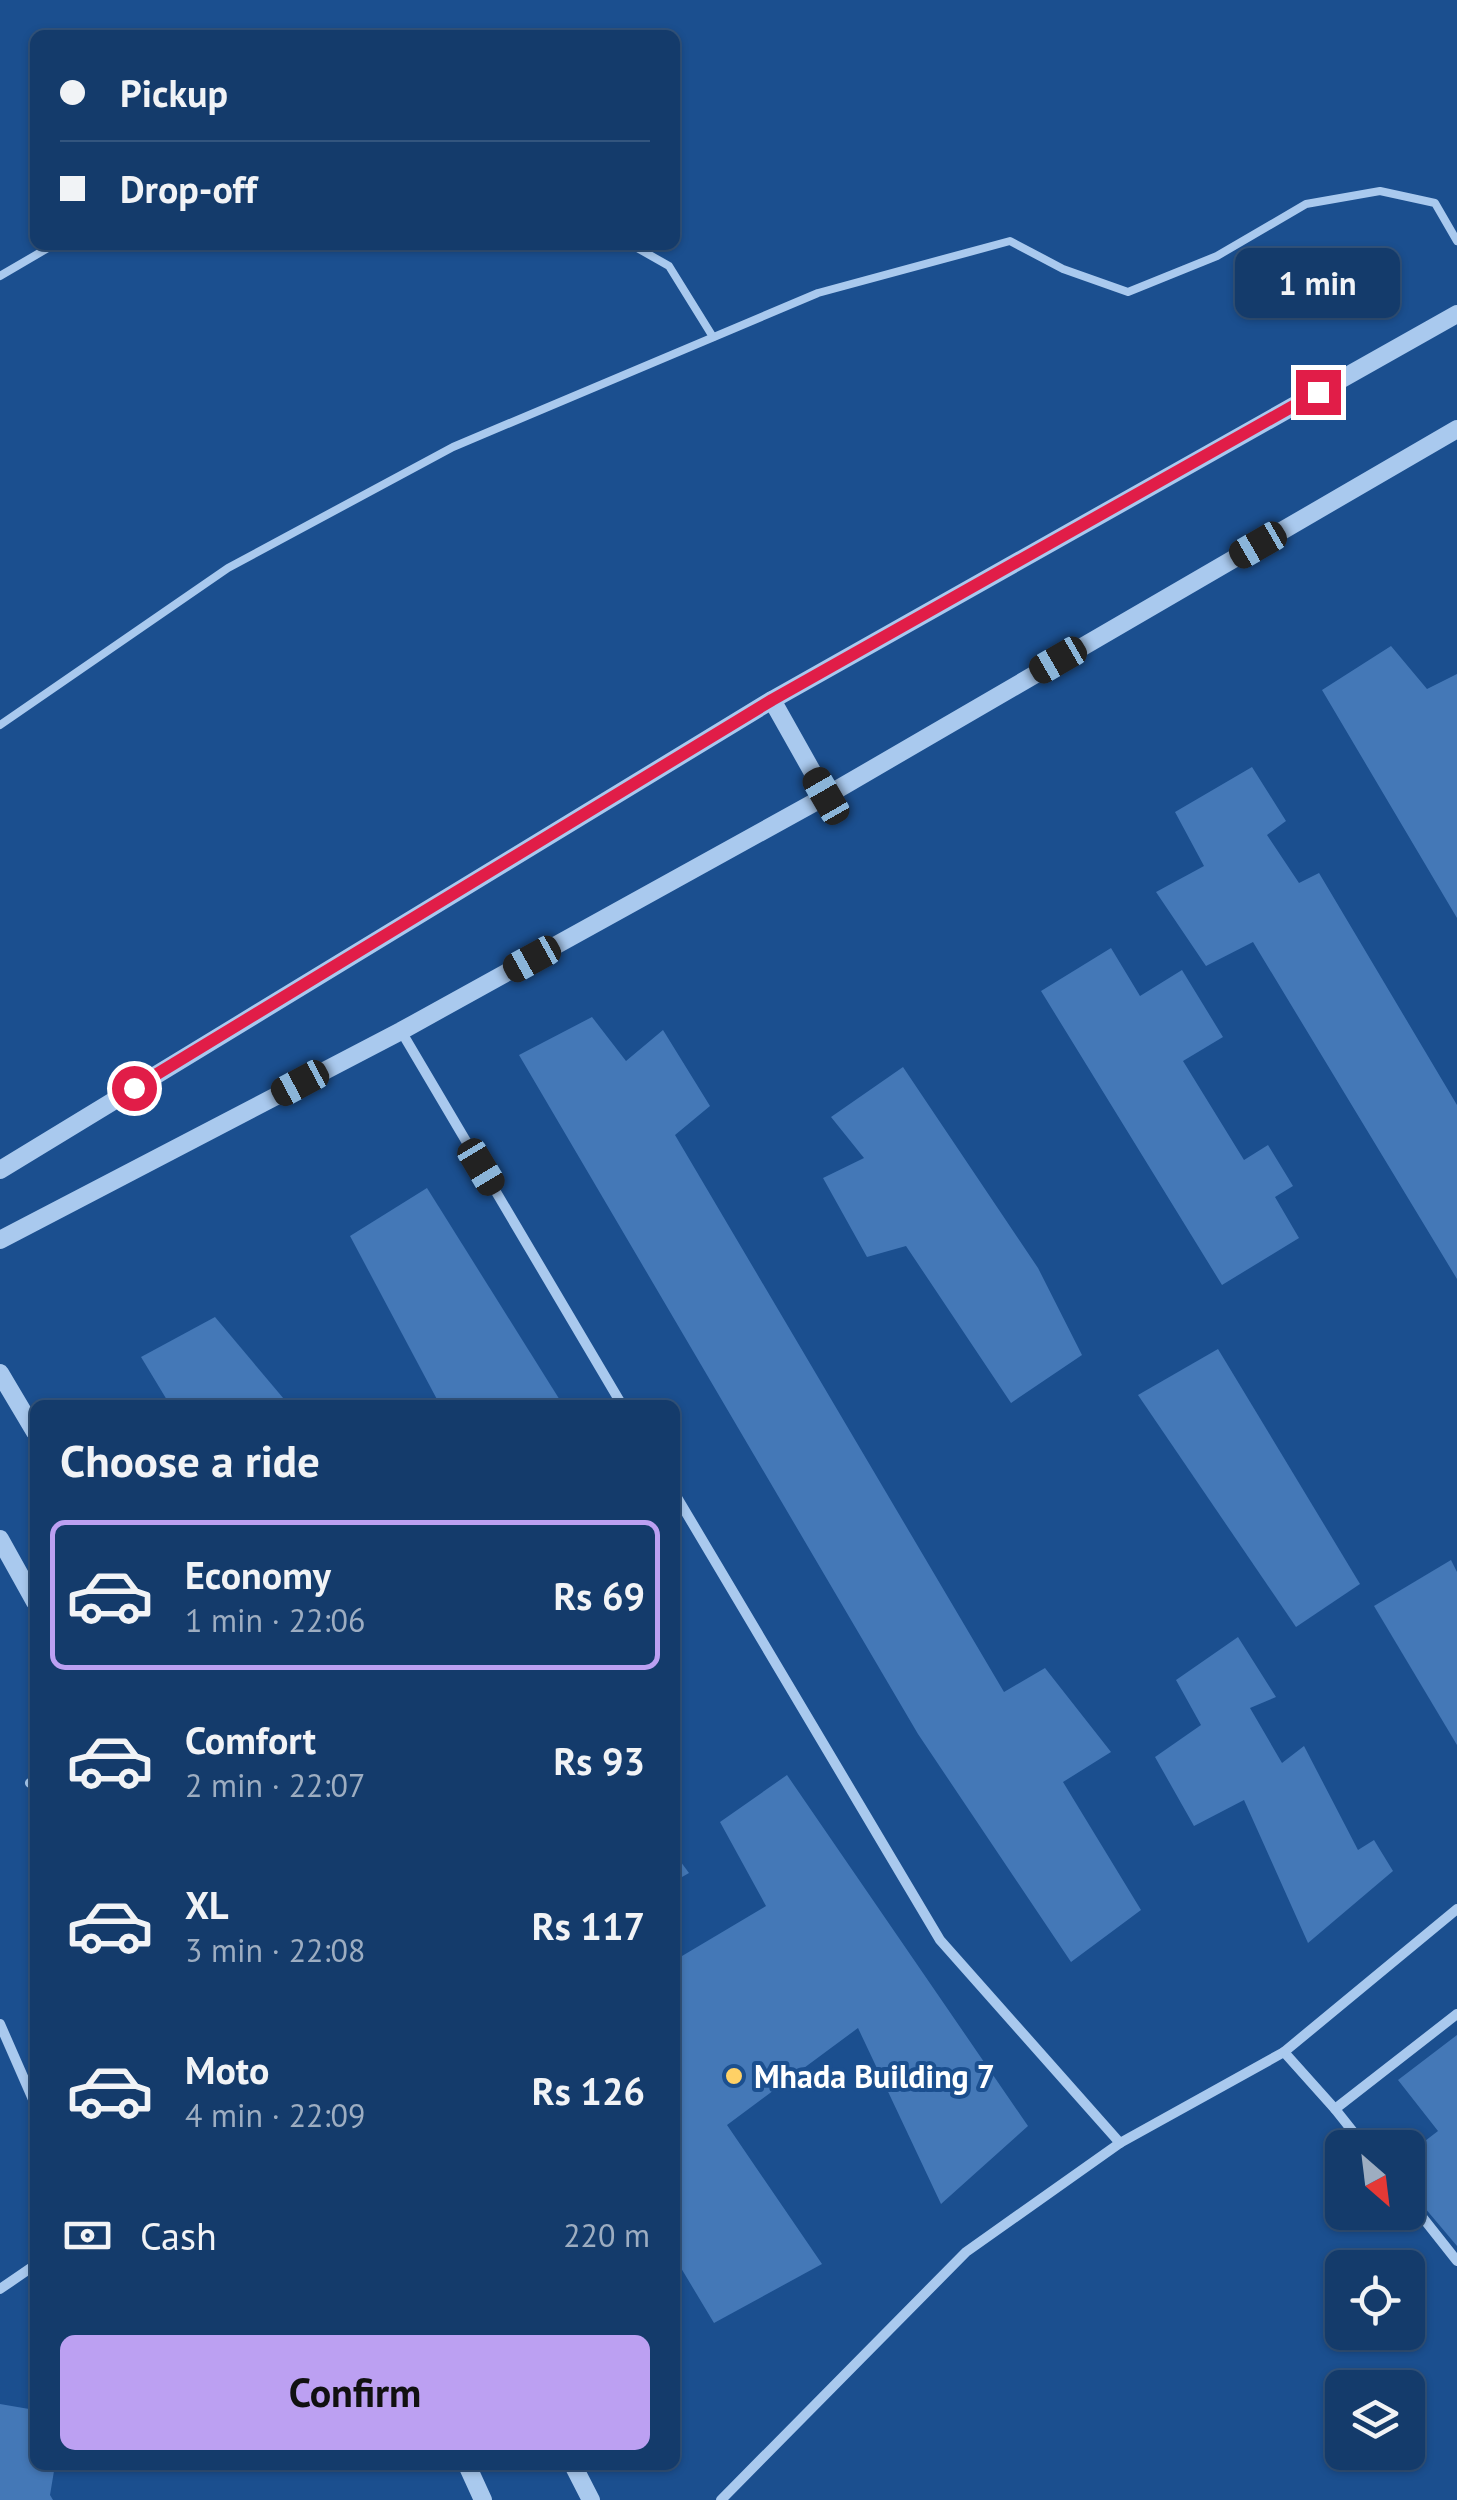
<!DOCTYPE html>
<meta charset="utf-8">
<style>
:root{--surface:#143b6b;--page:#214673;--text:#f1f3f6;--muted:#9dadc1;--line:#33557e;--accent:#bca0f2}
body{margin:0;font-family:"PT Sans",sans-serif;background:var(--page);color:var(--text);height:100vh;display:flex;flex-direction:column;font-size:38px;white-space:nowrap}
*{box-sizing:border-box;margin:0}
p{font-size:32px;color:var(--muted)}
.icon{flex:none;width:55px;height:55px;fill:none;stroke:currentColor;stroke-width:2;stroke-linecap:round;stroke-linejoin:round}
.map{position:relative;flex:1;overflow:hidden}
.details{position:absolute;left:30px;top:1400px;width:650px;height:1070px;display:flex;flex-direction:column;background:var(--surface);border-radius:15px;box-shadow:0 2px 8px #0004,0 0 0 2px var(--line)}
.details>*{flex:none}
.banner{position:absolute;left:30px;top:30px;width:650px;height:220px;border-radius:15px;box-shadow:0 2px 8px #0004,0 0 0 2px var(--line);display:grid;align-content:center;height:220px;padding:0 30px;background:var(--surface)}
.needle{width:65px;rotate:152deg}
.fabs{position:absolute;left:1325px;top:2130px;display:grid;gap:20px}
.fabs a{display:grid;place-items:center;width:100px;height:100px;border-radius:15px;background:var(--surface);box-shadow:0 2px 8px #0004,0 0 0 2px var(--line);font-size:50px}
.end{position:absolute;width:45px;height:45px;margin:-22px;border:12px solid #e11d48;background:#fff;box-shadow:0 0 0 5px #fff}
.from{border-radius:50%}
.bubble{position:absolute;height:70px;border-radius:15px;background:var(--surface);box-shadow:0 2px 8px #0004,0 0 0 2px var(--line);font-size:32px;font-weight:700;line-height:70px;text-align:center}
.car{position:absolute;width:30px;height:60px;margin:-30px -15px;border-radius:12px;box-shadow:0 0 8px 2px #0007;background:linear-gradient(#222 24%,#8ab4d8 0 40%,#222 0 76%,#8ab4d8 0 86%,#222 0)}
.banner b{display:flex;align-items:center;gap:35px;height:95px;font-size:38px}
.banner b+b{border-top:2px solid var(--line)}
.banner i{width:25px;height:25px;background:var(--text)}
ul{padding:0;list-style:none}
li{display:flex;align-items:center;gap:30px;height:150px;margin:0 20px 15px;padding:0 10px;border:5px solid transparent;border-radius:15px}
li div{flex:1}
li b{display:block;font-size:38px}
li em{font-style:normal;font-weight:700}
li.on{border-color:var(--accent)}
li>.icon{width:90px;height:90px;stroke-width:1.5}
h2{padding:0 30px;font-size:45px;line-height:120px}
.pay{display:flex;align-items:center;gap:25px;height:110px;padding:0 30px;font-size:38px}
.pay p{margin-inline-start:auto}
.action{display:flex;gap:20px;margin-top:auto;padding:20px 30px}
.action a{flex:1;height:115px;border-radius:15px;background:var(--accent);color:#111;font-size:40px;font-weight:700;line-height:115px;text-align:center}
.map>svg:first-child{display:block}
.building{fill:#4478b7}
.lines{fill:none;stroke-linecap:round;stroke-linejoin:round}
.service{stroke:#a9c9ee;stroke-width:8}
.minor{stroke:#a9c9ee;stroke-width:10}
.tertiary{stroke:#a9c9ee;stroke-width:18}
.route{stroke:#e11d48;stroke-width:12}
.poi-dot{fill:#ffd166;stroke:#1b4f8f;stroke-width:4}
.labels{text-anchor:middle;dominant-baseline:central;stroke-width:8;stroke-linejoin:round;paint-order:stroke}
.poi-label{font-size:32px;font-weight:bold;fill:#fff;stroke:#1b4f8f;text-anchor:start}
</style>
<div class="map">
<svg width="1457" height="2500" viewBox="0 0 1457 2500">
<rect width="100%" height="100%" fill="#1b4f8f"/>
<!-- building -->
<g class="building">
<polygon points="1391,646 1427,689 1457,674 1457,918 1322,690"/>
<polygon points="1252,767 1286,821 1267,835 1299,883 1319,873 1457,1105 1457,1279 1253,942 1206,966 1156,892 1204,866 1175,812"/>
<polygon points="1111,948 1140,996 1182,970 1223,1037 1183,1061 1244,1160 1268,1145 1293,1186 1275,1197 1299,1238 1222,1285 1041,991"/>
<polygon points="592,1017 626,1061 663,1030 710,1106 675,1135 1004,1692 1045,1668 1111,1752 1063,1782 1141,1910 1071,1962 918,1734 519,1055"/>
<polygon points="903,1067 1038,1268 1082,1355 1011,1403 906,1246 867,1257 823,1178 864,1158 831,1117"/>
<polygon points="427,1188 563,1405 440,1405 350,1236"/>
<polygon points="215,1317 289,1405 170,1405 141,1357"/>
<polygon points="1218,1349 1360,1584 1296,1627 1138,1395"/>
<polygon points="1451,1560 1457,1572 1457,1745 1374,1606"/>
<polygon points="1238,1637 1276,1697 1250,1708 1282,1763 1304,1746 1358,1850 1374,1840 1393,1871 1308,1943 1244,1800 1194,1826 1155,1757 1201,1725 1176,1680"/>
<polygon points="787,1775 1028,2126 941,2204 858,2028 727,2125 822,2264 714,2323 675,2258 675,1945 682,1956 766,1906 720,1822"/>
<polygon points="675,1854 689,1873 675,1881"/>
<polygon points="1457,2035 1457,2246 1408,2188 1408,2154 1438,2131 1398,2080"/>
<polygon points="0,2404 35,2410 35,2465 55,2465 50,2495 53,2500 0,2500"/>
</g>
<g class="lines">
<!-- service -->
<g class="service">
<polyline points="632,245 669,266 713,337"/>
<polyline points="0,276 53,245"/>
<polyline points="0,725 228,568 453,447 818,293 1010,241 1063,269 1128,292 1217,256 1306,204 1380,191 1435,203 1457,241"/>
</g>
<!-- minor -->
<g class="minor">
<polyline points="401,1031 622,1405"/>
<polyline points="675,1494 940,1940 1120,2143"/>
<polyline points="30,1783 35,1780"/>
<polyline points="0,2024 35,2104"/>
<polyline points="1284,2052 1335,2109"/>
<polyline points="1366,2148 1335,2109 1457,2014"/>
<polyline points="1408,2199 1457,2261"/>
<polyline points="0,2289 35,2265"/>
<polyline points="721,2500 966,2252 1120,2143 1284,2052 1457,1909"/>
</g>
<!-- tertiary -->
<g class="tertiary">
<polyline points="772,700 826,796"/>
<polyline points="0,1170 772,700 1457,314"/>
<polyline points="0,1240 401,1031 826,796 1457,429"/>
<polyline points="0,1373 35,1432"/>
<polyline points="0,1539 35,1602"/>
<polyline points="467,2465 483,2500"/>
<polyline points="573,2465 591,2500"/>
</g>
</g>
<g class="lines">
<!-- route -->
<polyline class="route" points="134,1088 772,700 1318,392"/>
</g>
<!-- markers -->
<circle class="poi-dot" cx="734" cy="2076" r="10"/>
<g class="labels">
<!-- poi labels -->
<g class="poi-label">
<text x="754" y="2076">Mhada Building 7</text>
</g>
</g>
</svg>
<div class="fabs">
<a><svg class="needle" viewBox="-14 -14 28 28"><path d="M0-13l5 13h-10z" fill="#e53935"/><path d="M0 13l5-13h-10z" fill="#9dadc1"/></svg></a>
<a><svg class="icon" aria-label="locate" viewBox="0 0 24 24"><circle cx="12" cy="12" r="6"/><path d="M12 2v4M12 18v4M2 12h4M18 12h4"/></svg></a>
<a><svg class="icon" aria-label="layers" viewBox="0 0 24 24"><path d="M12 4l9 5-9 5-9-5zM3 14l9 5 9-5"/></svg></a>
</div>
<i class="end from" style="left:134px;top:1088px"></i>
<i class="end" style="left:1318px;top:392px"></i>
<div class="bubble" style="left:1235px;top:248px;width:165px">1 min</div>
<i class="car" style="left:1258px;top:545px;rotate:240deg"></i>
<i class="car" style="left:1058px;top:660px;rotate:240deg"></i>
<i class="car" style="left:826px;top:796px;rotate:330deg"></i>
<i class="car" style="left:532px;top:959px;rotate:241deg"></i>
<i class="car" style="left:300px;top:1083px;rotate:242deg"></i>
<i class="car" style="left:481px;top:1167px;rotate:149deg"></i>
<div class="banner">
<b><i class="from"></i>Pickup</b>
<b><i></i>Drop-off</b>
</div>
<section class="details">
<h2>Choose a ride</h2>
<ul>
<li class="on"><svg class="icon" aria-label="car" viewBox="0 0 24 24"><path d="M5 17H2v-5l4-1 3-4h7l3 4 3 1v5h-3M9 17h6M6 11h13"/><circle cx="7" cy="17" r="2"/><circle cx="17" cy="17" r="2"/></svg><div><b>Economy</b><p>1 min · 22:06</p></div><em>Rs 69</em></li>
<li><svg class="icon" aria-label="car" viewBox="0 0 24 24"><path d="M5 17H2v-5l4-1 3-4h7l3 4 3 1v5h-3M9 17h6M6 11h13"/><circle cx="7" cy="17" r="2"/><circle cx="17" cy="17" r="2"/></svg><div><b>Comfort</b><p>2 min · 22:07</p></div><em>Rs 93</em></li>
<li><svg class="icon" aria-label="car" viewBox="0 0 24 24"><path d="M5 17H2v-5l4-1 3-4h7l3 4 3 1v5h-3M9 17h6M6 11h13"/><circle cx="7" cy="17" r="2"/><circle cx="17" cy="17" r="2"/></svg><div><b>XL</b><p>3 min · 22:08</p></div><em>Rs 117</em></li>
<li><svg class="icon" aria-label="car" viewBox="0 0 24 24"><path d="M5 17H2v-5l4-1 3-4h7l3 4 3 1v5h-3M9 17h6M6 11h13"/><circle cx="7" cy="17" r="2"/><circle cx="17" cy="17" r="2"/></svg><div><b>Moto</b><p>4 min · 22:09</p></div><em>Rs 126</em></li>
</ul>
<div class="pay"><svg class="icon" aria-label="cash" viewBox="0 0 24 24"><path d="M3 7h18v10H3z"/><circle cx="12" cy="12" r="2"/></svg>Cash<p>220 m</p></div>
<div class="action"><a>Confirm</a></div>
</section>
</div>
